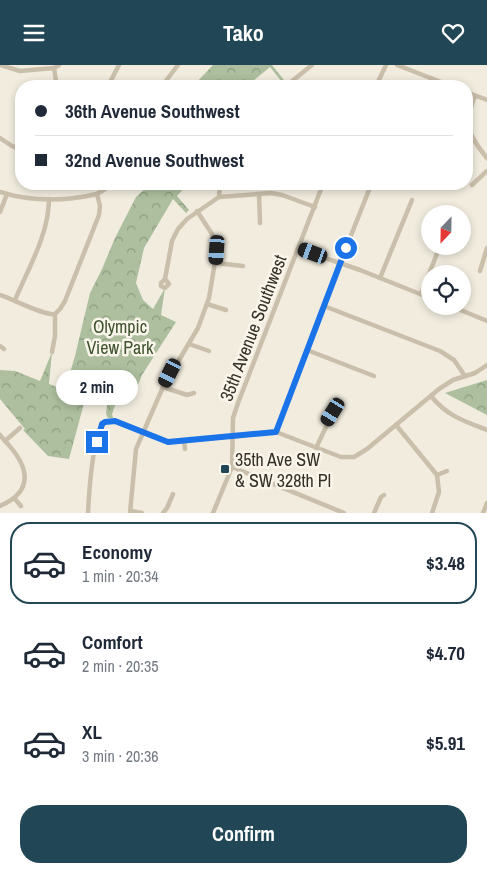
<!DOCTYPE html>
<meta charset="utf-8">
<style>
:root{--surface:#fff;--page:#f2f2f3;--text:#1f2937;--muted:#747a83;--line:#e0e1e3;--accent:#214756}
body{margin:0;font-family:"Archivo Narrow",sans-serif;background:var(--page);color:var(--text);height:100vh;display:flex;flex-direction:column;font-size:19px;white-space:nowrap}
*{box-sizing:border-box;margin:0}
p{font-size:16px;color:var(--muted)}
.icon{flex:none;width:28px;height:28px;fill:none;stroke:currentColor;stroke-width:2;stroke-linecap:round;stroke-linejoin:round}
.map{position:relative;height:448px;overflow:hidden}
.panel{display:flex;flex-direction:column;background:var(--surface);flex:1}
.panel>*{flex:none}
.guide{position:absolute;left:15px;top:15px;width:458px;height:110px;border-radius:20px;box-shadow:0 2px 8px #0003;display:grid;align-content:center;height:110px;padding:0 20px;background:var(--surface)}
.needle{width:32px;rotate:202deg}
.controls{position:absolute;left:421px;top:140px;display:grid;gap:10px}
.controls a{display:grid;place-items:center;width:50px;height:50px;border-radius:50%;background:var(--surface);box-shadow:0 2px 8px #0003;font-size:25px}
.end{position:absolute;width:22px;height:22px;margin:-11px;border:6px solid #1a73e8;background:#fff;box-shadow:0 0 0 2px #fff}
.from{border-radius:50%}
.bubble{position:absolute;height:35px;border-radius:18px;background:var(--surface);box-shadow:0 2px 8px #0003;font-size:16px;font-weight:800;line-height:35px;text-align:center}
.car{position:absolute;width:15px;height:30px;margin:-15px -8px;border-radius:6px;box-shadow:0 0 4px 1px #0007;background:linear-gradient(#222 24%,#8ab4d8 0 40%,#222 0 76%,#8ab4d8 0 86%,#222 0)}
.guide b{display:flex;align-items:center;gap:18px;height:48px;font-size:19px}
.guide b+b{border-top:1px solid var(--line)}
.guide i{width:12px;height:12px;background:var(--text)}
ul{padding:9px 0 0;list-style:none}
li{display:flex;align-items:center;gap:15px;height:82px;margin:0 10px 8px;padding:0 10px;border:2px solid transparent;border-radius:20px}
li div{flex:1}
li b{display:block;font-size:19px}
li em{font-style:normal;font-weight:800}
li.current{border-color:var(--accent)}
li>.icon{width:45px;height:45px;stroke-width:1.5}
.primary-button{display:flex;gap:10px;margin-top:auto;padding:10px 20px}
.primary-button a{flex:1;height:58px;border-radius:20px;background:var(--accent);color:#fff;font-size:20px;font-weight:800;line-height:58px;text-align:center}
header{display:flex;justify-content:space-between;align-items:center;height:65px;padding:0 20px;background:var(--accent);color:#fff;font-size:22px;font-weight:800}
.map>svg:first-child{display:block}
.forest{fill:url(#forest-crowns)}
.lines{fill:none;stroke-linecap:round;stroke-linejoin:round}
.street{stroke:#c9bfaa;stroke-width:4.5}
.route{stroke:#1a73e8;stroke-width:6}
.poi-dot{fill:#214756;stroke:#f9f5ea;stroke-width:2}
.labels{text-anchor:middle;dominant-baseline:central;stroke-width:5;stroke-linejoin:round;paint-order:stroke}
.park-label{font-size:18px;fill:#3e532e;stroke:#f9f5ea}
.street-label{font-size:18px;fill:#373029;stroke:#f9f5ea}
.poi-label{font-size:18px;fill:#373029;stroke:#f9f5ea;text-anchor:start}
</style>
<header><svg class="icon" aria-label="menu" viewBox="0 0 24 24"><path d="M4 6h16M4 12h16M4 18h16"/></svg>Tako<svg class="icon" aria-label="heart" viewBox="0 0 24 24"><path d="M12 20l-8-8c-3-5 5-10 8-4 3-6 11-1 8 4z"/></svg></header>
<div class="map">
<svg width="487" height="448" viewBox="0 0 487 448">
<defs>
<pattern id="forest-crowns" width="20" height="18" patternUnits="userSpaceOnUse" patternTransform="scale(1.25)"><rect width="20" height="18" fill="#adbf9e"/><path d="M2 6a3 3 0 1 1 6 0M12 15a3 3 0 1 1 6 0" fill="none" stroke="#8e9c81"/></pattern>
</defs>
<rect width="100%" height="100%" fill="#f1ecde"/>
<!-- forest -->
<g class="forest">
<polygon points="213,0 272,0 284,15 282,17 270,2 247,21 193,21"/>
<polygon points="150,119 188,119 177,131 189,145 186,148 173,134 144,183 136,218 143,235 153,244 165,223 161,250 176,257 142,310 131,337 118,332 112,349 113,353 108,353 106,349 109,325 93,319 87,327 69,394 48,391 23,365 25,364 0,334 0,305 15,306 40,316 52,287 49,319 65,325 75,291 90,228 102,204 115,173 136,132"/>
<polygon points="487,315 487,350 445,328"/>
</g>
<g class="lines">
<!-- street -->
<g class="street">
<polyline points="0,0 20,6 54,3 59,0"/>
<polyline points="397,0 451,21"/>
<polyline points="54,3 56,16"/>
<polyline points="108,21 119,0"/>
<polyline points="162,21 178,0"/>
<polyline points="286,21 312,0"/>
<polyline points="376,21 386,0"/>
<polyline points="429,21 431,13"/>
<polyline points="466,27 487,35"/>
<path d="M475 31C463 59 468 70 487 93"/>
<polyline points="0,73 12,81 21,84"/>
<polyline points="472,120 487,106"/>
<path d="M0 127C31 137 66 136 97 129"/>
<polyline points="259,129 260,158"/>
<polyline points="219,132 220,119"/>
<polyline points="0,147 7,129"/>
<polyline points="299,184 360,205 430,233"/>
<polyline points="216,198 243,201"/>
<polyline points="480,206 487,183"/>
<polyline points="380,213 412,135"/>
<polyline points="165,214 161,218 161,221 165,223 169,219 165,214 172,176 178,164 187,154 219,132 271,128 282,130 315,142"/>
<polyline points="421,229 440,181"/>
<path d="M0 230C13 234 44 251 55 249"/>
<path d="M15 235C28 204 49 169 49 134"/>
<polyline points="207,239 226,245"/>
<polyline points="324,241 440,286 454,295 465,311"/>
<polyline points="451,241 487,256"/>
<polyline points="189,279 209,286"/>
<polyline points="0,281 4,284"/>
<polyline points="307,285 374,311"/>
<polyline points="52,287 55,271 55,249 60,244 65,236 99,150 100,141 97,129 113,119"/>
<polyline points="163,322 187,330 194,328"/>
<path d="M431 331C447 351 464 356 487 365"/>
<polyline points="396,360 437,410"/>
<polyline points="276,367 340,198 371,120"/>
<polyline points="0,370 5,376"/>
<polyline points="184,376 185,384"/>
<polyline points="316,383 333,347"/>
<polyline points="232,402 344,448"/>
<polyline points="14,433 21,441"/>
<path d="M0 441C37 425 27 399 5 376L20 363"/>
<polyline points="131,446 142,448"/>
<path d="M88 448C89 428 92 371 105 357L115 356 168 377 276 367 341 392H354L367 384 439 324 453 315 475 308 487 300"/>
<polyline points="130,448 136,384 163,322 198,263 209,233 217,185 212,169 197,146"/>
<polyline points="163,448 167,443 173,429"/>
<polyline points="213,448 232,402 233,353 238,338 323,119"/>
<polyline points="374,448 381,432 384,430"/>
<polyline points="432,448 439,427 437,410 447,406"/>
<polyline points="483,448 487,438"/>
</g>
</g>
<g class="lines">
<!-- route -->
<polyline class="route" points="97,377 102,359 105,357 115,356 168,377 276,367 346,183"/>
</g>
<!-- markers -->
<rect class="poi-dot" x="220" y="399" width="10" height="10" rx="2.5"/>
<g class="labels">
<!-- park labels -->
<g class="park-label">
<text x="120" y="261">Olympic<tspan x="120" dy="21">View Park</tspan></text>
</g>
<!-- street labels -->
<g class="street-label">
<text transform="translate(253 263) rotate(-69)">35th Avenue Southwest</text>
</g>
<!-- poi labels -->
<g class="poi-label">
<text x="235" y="394">35th Ave SW<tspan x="235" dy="21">&amp; SW 328th Pl</tspan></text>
</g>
</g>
</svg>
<div class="controls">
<a><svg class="needle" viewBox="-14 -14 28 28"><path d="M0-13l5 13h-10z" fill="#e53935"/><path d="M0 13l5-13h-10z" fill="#747a83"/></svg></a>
<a><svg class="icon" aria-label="locate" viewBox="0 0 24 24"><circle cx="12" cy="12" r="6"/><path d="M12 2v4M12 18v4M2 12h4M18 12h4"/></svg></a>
</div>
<i class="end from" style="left:346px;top:183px"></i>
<i class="end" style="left:97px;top:377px"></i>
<div class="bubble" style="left:56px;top:305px;width:82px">2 min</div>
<i class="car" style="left:217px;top:185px;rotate:184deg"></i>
<i class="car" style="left:313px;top:188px;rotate:290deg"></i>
<i class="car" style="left:170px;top:308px;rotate:207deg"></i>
<i class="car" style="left:333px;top:347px;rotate:212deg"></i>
<div class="guide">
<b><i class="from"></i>36th Avenue Southwest</b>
<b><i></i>32nd Avenue Southwest</b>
</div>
</div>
<section class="panel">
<ul>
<li class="current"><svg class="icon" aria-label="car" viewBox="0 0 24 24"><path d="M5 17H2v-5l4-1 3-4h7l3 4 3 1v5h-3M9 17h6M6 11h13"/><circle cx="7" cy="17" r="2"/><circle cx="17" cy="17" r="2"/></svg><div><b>Economy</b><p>1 min · 20:34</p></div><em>$3.48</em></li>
<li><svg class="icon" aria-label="car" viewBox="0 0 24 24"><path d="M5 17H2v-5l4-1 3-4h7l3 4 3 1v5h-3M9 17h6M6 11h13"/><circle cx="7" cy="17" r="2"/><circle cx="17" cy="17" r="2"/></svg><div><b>Comfort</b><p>2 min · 20:35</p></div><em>$4.70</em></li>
<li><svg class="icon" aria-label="car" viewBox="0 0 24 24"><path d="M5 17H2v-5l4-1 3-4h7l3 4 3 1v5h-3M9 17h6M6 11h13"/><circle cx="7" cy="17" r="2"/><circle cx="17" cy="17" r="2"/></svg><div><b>XL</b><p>3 min · 20:36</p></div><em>$5.91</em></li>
</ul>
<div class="primary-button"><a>Confirm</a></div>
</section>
